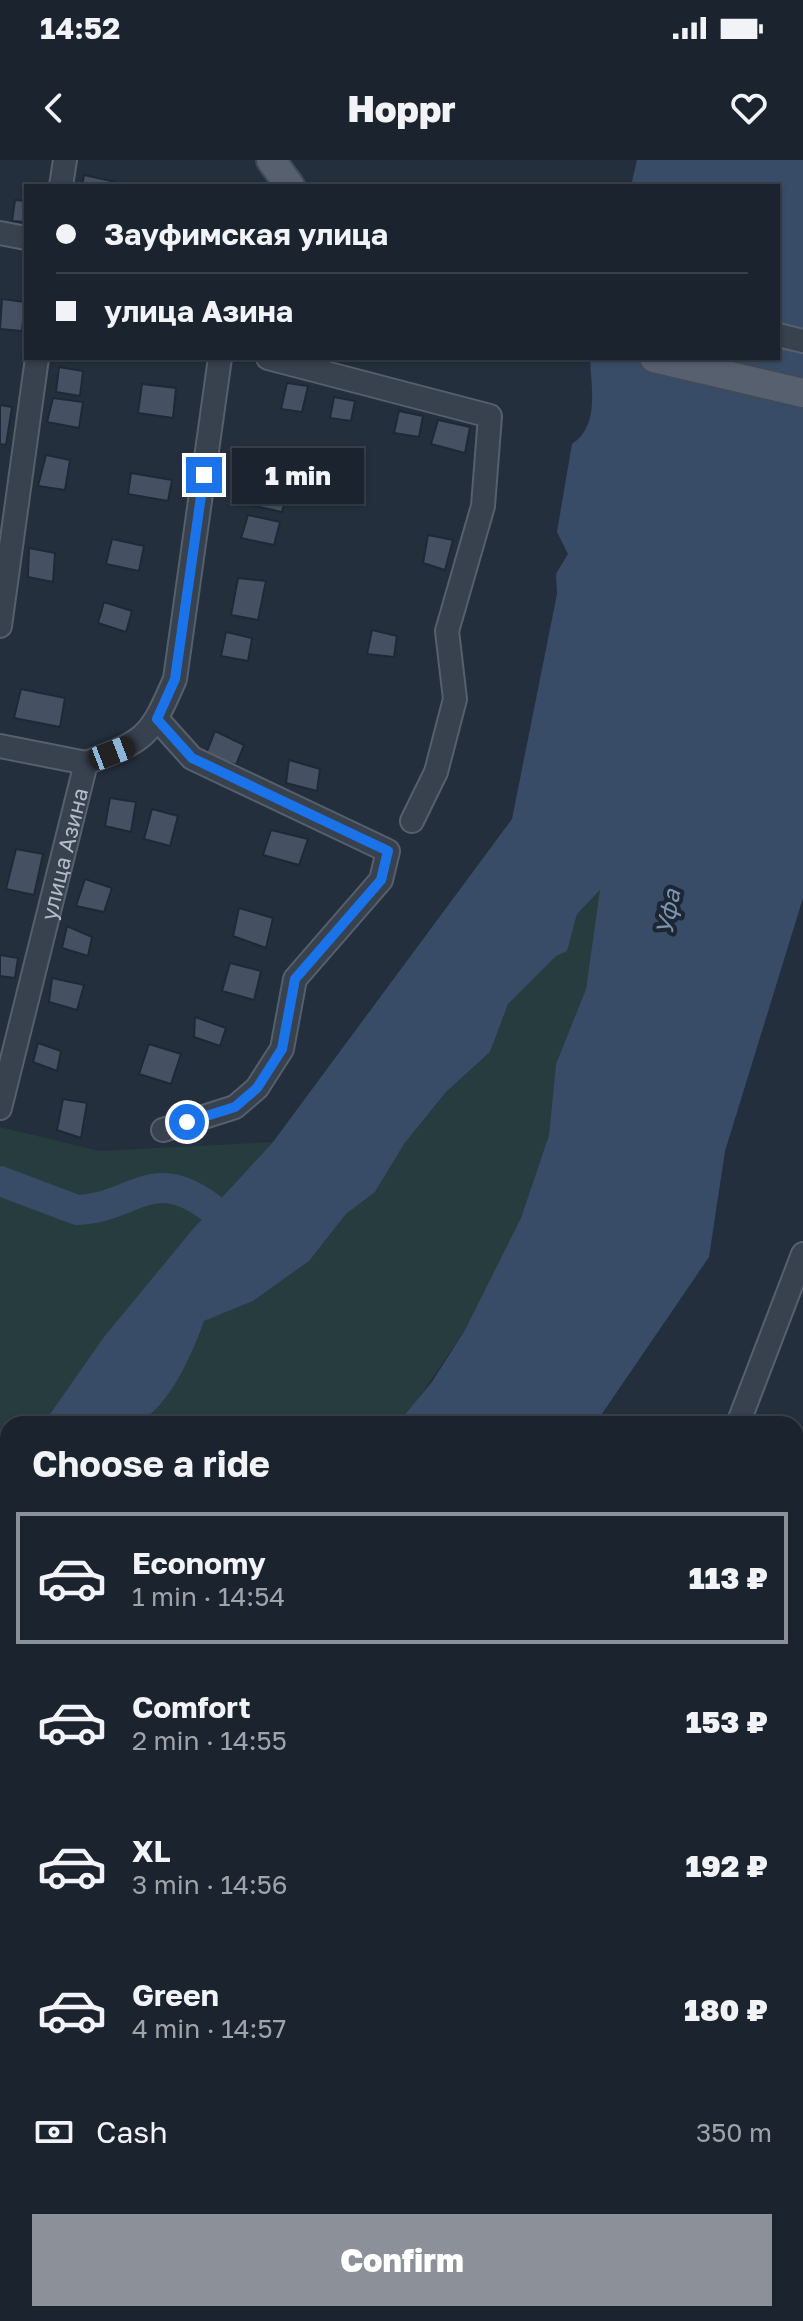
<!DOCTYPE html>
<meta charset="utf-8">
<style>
:root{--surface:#1b232e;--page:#282f3a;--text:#f1f3f6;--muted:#a0a4aa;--line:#39404a;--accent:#8c9099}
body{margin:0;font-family:"Golos Text",sans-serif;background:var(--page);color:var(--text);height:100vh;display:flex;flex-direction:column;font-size:30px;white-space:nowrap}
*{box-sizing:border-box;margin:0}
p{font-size:26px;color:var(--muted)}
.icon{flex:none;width:44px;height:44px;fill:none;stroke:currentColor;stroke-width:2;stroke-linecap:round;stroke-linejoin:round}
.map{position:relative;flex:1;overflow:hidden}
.side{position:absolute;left:0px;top:1256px;width:804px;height:906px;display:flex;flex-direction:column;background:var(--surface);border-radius:24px 24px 0 0;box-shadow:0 2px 6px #0004,0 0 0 2px var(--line)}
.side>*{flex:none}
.hud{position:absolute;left:24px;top:24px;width:756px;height:176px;border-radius:0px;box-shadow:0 2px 6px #0004,0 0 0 2px var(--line);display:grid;align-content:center;height:176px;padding:0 32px;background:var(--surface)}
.end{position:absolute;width:36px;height:36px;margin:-18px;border:10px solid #1a73e8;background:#fff;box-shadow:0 0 0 4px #fff}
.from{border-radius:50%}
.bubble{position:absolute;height:56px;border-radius:0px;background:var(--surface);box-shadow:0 2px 6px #0004,0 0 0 2px var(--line);font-size:26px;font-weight:800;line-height:56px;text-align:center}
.car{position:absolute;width:24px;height:48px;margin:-24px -12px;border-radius:10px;box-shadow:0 0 6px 2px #0007;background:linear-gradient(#222 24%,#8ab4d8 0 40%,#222 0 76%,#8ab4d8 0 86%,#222 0)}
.hud b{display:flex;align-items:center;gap:28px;height:76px;font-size:30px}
.hud b+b{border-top:2px solid var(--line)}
.hud i{width:20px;height:20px;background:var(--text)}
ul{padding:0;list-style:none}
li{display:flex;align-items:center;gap:24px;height:132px;margin:0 16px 12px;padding:0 16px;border:4px solid transparent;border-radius:0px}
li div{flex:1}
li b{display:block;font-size:30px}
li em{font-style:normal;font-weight:800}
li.active{border-color:var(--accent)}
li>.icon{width:72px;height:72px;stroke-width:1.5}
h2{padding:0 32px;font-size:36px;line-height:96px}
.pay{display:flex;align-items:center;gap:20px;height:88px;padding:0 32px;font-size:30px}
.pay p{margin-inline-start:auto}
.primary-button{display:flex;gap:16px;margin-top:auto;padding:16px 32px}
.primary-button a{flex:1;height:92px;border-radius:0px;background:var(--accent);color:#fff;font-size:32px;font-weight:800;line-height:92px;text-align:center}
.status{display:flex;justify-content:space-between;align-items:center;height:56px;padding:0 40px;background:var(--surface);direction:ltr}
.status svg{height:22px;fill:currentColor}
header{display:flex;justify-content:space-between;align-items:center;height:104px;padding:0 32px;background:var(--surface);font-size:36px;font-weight:800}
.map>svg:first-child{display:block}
.green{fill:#263c3f}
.water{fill:#394c67}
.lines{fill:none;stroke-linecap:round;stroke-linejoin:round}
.river{stroke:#394c67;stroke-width:30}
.building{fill:#455162;stroke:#1f2835;stroke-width:2}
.minor-casing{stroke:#565f6c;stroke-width:26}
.major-casing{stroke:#414a57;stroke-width:32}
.minor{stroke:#38414e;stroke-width:22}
.major{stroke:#56606e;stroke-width:28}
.route{stroke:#1a73e8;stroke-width:10}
.labels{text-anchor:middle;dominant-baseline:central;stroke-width:8;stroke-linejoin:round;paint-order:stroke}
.street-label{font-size:22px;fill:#b4bcc9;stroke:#1d2633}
.water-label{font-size:24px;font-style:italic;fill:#7c92b1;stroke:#1d2633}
</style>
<div class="status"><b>14:52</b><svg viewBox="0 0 49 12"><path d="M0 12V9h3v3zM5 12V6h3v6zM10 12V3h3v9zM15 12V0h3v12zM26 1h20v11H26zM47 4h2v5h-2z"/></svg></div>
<header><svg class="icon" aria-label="back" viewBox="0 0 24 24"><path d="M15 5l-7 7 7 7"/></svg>Hoppr<svg class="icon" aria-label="heart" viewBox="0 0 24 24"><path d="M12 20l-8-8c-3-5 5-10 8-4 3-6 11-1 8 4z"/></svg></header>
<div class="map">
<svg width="803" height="2161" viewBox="0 0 803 2161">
<rect width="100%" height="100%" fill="#242f3e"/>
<!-- green -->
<g class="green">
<path d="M601 729 586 829 556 904 549 975 521 1058 465 1170 403 1261 397 1264H136C169 1239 190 1199 204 1161L253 1141 309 1101 346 1054 375 1032 404 984 446 932 490 892 508 844 556 795 566 791 577 754Z"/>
<path d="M0 967 99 991 273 982C190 1072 113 1164 43 1264H8V1335L0 1353Z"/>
<polygon points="8,1494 8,1854 0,1867 0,1503"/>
</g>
<!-- water -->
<g class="water">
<path d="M637 0H803V738L725 991 709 1097 595 1264H397L432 1222 465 1170 521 1058 549 975 556 904 586 829 600 730 577 754 567 791 556 796 508 844 490 892 446 932 404 984 375 1032 346 1054 309 1101 253 1141 204 1161C194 1190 168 1251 136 1263 122 1269 62 1264 43 1264L104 1177 193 1069 273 982 512 659 557 434 556 414 568 394 557 372 572 284C600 266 591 227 590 198H778V26H631Z"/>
<polygon points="8,1335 8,1494 0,1503 0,1353"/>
<polygon points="8,1854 8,2154 157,2154 158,2161 0,2161 0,1867"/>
</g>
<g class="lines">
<!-- river -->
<path class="river" d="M0 1021 77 1050C134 1048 151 1003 211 1048"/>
</g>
<!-- building -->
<g class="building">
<polygon points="84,15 116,22 115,26 82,26"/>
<polygon points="15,40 26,41 26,62 12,61"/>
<polygon points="2,139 25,142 22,171 0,169"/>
<polygon points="59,207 83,211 80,236 56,232"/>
<polygon points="287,223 308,226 302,252 281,249"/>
<polygon points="142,224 176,228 173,258 138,253"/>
<polygon points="334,237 355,241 351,261 330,258"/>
<polygon points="53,238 83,242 79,268 47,262"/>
<polygon points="0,245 12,247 6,285 0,284"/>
<polygon points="399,251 423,256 419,277 394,273"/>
<polygon points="438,260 470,267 465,293 431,284"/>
<polygon points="46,295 70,300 65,330 38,326"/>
<polygon points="131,313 172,320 168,341 128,334"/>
<polygon points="258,315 290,323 282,352 250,345"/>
<polygon points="248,355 280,362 274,385 241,378"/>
<polygon points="428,375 453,380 445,410 423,403"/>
<polygon points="112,379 144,386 139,411 106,404"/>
<polygon points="29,388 55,393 53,422 28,417"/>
<polygon points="238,418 266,421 258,460 231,455"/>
<polygon points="104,442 132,451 126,472 98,463"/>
<polygon points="372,470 397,476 394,497 367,494"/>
<polygon points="226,472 252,478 248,501 221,496"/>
<polygon points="21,529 65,538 60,567 14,558"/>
<polygon points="215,571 244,585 236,605 206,594"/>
<polygon points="289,600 320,609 317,631 286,623"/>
<polygon points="110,638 136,642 131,672 105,666"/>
<polygon points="152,649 178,656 170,686 144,679"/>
<polygon points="271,670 308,679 299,705 263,695"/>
<polygon points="16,689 43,694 34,735 6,729"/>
<polygon points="85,719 112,728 104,752 76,746"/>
<polygon points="239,748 273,758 266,788 233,776"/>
<polygon points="67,766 92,777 88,796 62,788"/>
<polygon points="0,795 18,798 15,818 0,816"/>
<polygon points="230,803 261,811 254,840 222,831"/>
<polygon points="52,818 84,825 77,850 49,842"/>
<polygon points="195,857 226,868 220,886 194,877"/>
<polygon points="38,883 61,891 57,911 33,902"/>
<polygon points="149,884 181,894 171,924 139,914"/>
<polygon points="63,939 87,943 81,978 57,970"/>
<polygon points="803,1824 803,1850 796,1853 796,1826"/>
</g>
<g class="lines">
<!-- minor casing -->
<g class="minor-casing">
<g id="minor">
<polyline points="61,26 65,0"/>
<polyline points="0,73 26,78"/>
<polyline points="778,175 803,181"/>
<polyline points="268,198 490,256 483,346 447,471 455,539 436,612 412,661"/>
<polyline points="0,466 37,198"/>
<polyline points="157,559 192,598 388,691 381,720 295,819 282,889 257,928 235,947 163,970"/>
<polyline points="0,586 86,603"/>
<path d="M86 603C146 580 149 579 175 519L220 198"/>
<path id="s1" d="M0 948 86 603"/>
<polyline points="738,1264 803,1094"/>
<polyline points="796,1543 803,1541"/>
<polyline points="796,1989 803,2012"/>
<polyline points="459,2154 460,2161"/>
<polyline points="771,2161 792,2154"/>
</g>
</g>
<!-- major casing -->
<g class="major-casing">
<g id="major">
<polyline points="271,0 290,26"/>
<polyline points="654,198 803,233"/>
</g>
</g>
<!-- minor -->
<use href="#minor" class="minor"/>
<!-- major -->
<use href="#major" class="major"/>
</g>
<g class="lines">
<!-- route -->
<polyline class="route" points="187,962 235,947 257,928 282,889 295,819 381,720 388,691 192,598 157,559 175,519 204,315"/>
</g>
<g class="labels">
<!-- street labels -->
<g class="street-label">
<text stroke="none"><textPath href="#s1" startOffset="262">улица Азина</textPath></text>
</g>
<!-- water labels -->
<g class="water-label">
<text transform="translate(667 752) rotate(-79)">Уфа</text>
</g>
</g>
</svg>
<i class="end from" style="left:187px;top:962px"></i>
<i class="end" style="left:204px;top:315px"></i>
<div class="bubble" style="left:232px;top:288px;width:132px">1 min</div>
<i class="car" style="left:112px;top:593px;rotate:69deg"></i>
<div class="hud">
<b><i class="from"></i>Зауфимская улица</b>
<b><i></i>улица Азина</b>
</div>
<section class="side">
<h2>Choose a ride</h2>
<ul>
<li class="active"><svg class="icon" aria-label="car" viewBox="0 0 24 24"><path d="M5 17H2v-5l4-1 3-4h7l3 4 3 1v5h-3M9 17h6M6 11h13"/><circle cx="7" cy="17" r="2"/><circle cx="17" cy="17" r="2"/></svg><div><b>Economy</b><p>1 min · 14:54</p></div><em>113 ₽</em></li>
<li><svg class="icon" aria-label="car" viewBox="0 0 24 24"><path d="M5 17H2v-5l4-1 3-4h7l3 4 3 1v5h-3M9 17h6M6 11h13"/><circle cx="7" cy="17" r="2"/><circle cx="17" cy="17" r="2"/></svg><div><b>Comfort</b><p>2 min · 14:55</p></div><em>153 ₽</em></li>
<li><svg class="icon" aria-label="car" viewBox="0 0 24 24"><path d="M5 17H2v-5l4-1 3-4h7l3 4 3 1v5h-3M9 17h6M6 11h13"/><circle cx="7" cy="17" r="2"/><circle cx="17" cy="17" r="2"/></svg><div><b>XL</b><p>3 min · 14:56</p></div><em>192 ₽</em></li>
<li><svg class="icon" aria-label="car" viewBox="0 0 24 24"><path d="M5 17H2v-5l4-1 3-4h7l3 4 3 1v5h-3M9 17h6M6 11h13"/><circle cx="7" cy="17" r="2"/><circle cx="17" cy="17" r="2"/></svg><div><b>Green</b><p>4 min · 14:57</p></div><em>180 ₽</em></li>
</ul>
<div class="pay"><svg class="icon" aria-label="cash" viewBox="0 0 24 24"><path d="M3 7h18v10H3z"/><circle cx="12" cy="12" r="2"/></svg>Cash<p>350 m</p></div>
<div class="primary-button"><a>Confirm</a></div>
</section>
</div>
